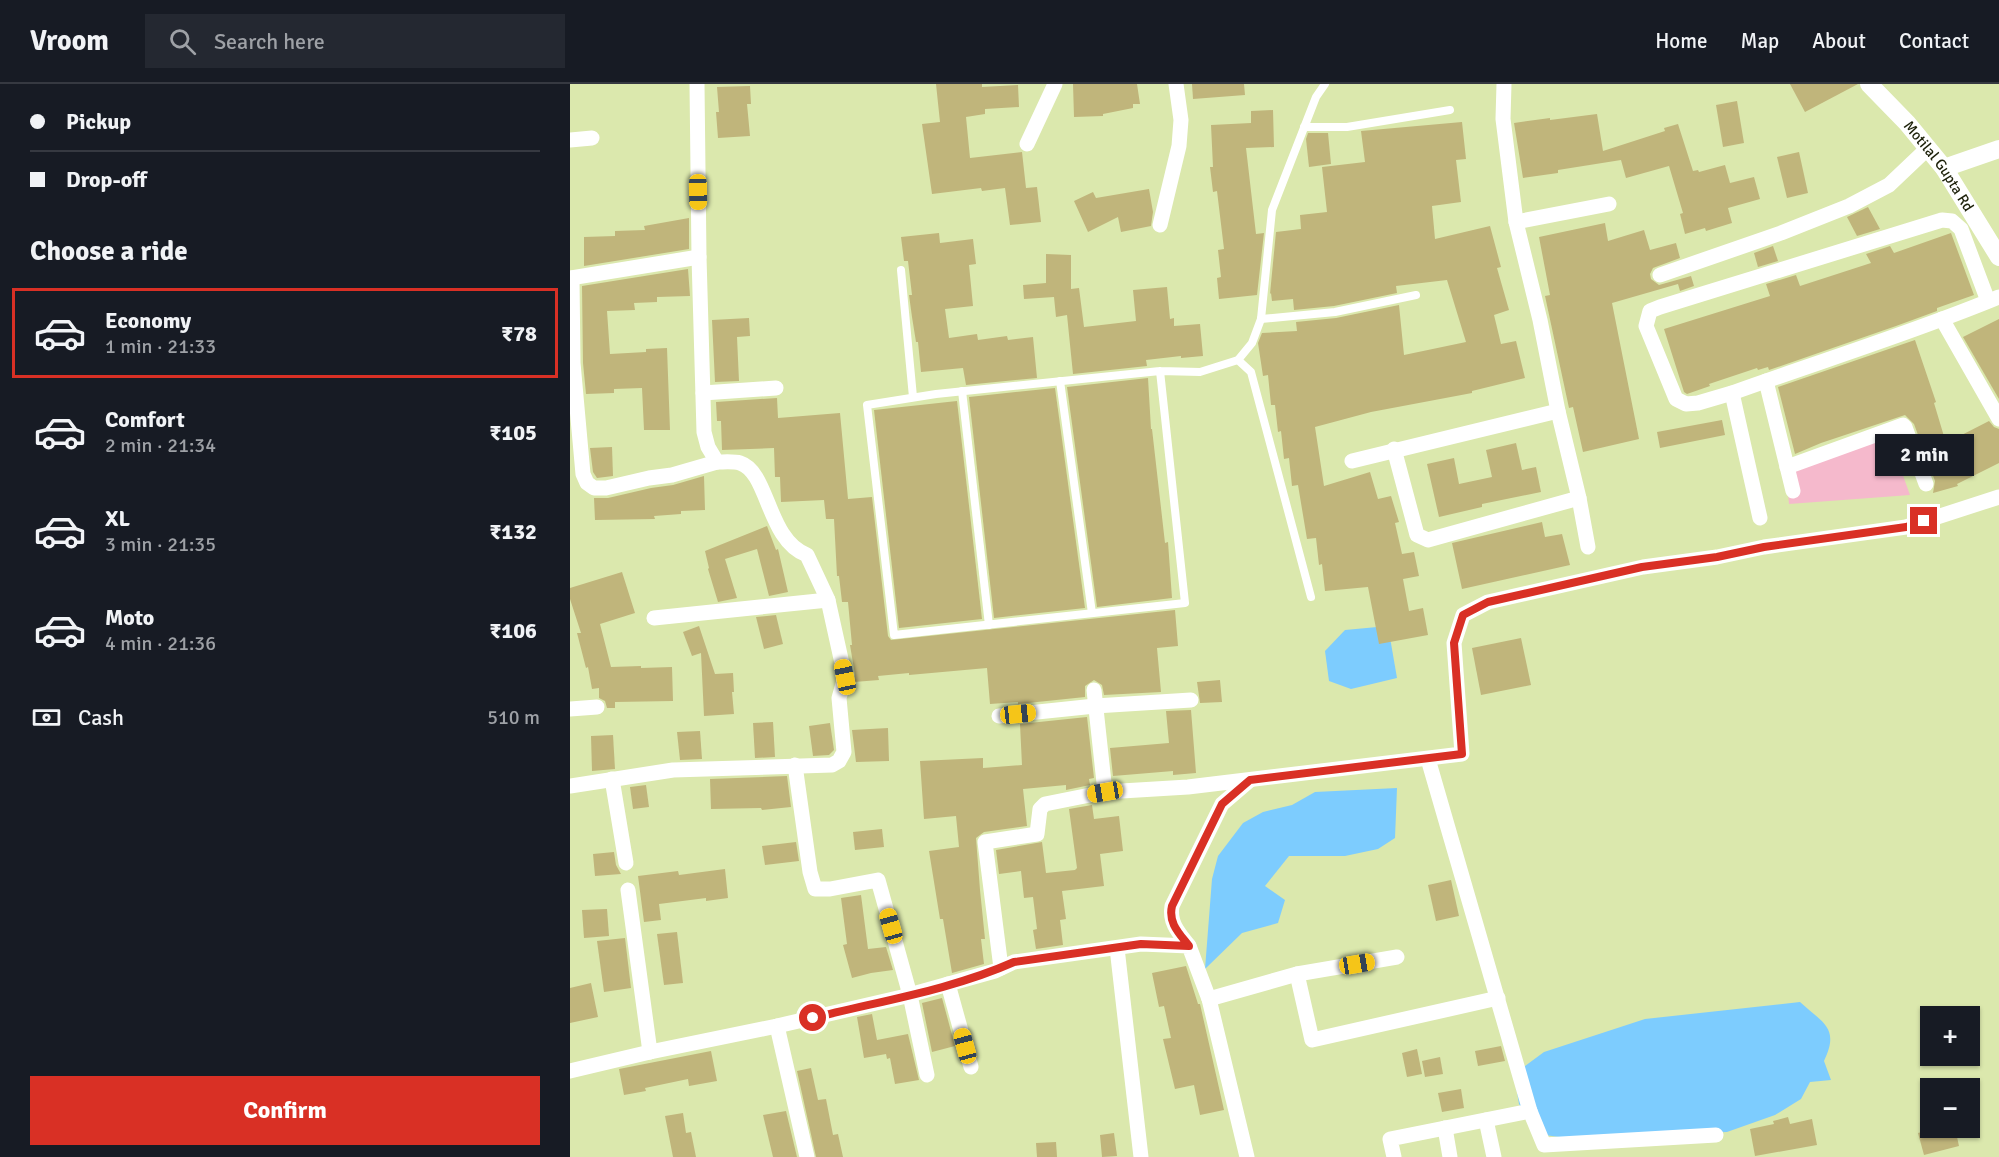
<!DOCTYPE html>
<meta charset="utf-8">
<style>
:root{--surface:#171b24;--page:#242831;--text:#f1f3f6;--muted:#9ea1a6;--line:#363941;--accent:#d93025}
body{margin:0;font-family:Signika,sans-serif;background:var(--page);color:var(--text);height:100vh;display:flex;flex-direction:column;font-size:22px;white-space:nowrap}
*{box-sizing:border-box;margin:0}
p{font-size:20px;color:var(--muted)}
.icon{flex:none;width:33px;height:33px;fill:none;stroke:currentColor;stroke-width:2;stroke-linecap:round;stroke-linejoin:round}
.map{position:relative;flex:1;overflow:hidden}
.panel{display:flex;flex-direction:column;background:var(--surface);width:570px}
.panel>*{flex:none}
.banner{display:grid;align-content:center;height:132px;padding:0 30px;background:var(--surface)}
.tools{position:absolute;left:1350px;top:922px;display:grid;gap:12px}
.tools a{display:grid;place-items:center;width:60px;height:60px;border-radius:0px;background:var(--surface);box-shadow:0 2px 4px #0004;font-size:30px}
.end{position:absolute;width:27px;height:27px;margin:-14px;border:8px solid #d93025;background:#fff;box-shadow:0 0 0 3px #fff}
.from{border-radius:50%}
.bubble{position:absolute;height:42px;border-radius:0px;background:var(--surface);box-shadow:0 2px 4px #0004;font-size:20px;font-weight:700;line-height:42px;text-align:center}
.car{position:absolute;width:18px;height:36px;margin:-18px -9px;border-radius:8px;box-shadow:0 0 4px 2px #0007;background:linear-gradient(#f5c518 24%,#345 0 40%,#f5c518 0 76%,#345 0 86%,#f5c518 0)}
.banner b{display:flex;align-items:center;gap:21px;height:57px;font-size:22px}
.banner b+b{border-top:2px solid var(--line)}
.banner i{width:15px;height:15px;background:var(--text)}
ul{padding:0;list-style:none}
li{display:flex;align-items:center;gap:18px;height:90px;margin:0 12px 9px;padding:0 18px;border:3px solid transparent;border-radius:0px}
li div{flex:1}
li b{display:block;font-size:22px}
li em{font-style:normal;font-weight:700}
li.current{border-color:var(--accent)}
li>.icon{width:54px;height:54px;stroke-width:1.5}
h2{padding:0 30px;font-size:27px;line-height:72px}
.pay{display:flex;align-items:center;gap:15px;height:66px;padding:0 30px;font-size:22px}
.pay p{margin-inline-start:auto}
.cta{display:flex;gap:12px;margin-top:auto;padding:12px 30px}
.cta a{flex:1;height:69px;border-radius:0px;background:var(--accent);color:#fff;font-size:24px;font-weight:700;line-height:69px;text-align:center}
header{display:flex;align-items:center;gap:36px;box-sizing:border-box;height:84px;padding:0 30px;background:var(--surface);border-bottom:2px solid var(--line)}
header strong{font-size:28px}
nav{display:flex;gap:33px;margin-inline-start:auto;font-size:21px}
.search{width:420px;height:54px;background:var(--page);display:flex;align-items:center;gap:15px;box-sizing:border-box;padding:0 21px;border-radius:0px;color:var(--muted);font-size:22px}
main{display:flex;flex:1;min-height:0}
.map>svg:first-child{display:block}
.green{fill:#f5b9cc}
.water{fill:#7dccfe}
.building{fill:#c0b57b}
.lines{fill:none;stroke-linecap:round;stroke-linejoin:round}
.service{stroke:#fff;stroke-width:8}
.minor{stroke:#fff;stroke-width:15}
.tertiary{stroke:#fff;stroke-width:18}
.route{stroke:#d93025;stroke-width:8}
.labels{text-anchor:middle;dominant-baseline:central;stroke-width:4.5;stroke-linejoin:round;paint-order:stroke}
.street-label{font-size:15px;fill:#1d210a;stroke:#e8f5ba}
</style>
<header>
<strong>Vroom</strong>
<div class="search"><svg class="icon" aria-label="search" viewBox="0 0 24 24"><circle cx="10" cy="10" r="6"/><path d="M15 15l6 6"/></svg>Search here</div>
<nav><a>Home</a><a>Map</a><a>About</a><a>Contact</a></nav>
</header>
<main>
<section class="panel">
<div class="banner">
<b><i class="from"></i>Pickup</b>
<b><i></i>Drop-off</b>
</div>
<h2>Choose a ride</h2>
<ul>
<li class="current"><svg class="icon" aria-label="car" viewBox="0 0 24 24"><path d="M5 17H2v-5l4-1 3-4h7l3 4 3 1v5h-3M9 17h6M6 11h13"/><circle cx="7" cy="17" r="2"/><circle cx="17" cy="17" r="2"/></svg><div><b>Economy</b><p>1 min · 21:33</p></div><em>₹78</em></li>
<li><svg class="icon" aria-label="car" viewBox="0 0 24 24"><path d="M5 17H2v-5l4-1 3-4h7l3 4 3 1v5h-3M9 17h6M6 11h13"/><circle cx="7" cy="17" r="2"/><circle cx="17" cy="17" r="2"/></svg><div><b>Comfort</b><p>2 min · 21:34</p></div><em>₹105</em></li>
<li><svg class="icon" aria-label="car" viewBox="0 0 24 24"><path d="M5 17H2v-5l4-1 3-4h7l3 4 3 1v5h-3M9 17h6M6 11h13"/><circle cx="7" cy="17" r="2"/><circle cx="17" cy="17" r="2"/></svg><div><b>XL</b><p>3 min · 21:35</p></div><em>₹132</em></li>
<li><svg class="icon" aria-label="car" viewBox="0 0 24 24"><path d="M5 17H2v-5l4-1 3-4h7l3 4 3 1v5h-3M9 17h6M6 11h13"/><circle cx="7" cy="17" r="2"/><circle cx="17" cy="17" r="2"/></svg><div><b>Moto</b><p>4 min · 21:36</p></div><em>₹106</em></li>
</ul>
<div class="pay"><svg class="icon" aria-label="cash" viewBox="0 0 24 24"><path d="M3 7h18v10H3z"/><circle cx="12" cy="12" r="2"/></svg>Cash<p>510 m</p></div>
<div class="cta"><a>Confirm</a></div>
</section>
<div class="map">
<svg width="1429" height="1073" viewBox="0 0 1429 1073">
<rect width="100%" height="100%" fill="#dbe8ad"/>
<!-- green -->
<polygon class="green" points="1317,347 1340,411 1219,420 1215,376"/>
<!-- water -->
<g class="water">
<polygon points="818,542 827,594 781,605 759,597 755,567 775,546"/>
<polygon points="827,704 825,754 808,765 775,772 719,772 695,802 715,816 708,839 672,849 635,885 642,795 648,772 673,739 693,728 722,721 745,708"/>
<path d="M1230 918C1253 939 1270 944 1254 977L1261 996 1240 998 1231 1015 1205 1031 1157 1048 996 1054 968 1050 949 1020 944 990 974 968 1075 935Z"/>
</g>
<!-- building -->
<g class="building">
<polygon points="366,0 412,0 412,3 448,1 449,23 415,25 415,30 396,33 400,74 452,68 456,104 467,103 471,138 440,141 435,104 412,107 411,104 362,110 352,40 370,38"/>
<polygon points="503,0 567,0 570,20 563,20 563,24 533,30 533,32 504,33"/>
<polygon points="622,0 674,0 675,11 623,15"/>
<polygon points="1220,0 1288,0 1235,28"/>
<polygon points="180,2 181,20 177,20 180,52 148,54 146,28 149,28 147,3"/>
<polygon points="1167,17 1174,59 1153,63 1146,21"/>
<polygon points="703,26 704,63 676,64 686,150 694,149 687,211 649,215 647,194 651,193 648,166 654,165 647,107 643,108 640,83 643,83 641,41 681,39 681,27"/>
<polygon points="1027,30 1033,67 1095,47 1094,44 1108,40 1123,87 1128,86 1129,88 1155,81 1160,99 1184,93 1190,115 1158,124 1162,139 1136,147 1135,144 1115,150 1110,130 1113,129 1099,82 1056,94 1051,76 988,86 988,89 953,94 944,39 980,34 980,36"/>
<polygon points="892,38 896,75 886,76 891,118 862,122 865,155 920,142 931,183 927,184 939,226 924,231 931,260 946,257 955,294 902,307 902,309 801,328 745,343 754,402 800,388 808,415 821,412 829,438 825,439 832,470 844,468 849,492 833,495 839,527 853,524 858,551 809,560 798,503 755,507 752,480 749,481 746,454 737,455 728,401 722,402 719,374 714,375 711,347 708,348 705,321 701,321 698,291 693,292 688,259 692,249 727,247 726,238 766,234 829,221 834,271 896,258 877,196 826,202 827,209 764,222 724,226 723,215 702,217 701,209 700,210 706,148 731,145 730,131 757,128 752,83 795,78 791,47"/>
<polygon points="738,49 758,49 761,80 739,83 736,55"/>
<polygon points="1229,68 1238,109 1217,114 1207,73"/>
<polygon points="579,105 583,128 581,142 551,148 548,133 518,148 504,117 523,108 526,114"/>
<polygon points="1298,123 1310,145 1287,152 1277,133"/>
<polygon points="119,134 119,165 14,182 14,153 45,152 45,147 75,146 74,142"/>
<polygon points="1035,139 1038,157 1074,146 1080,166 1106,159 1110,174 1083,184 1080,190 1081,195 1089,201 1121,192 1124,202 1110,207 1108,200 1042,219 1069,355 1013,368 1003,323 999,324 975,212 980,211 969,153"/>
<polygon points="369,149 370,159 403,155 406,180 399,181 403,222 375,225 379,254 407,250 408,256 437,252 438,256 463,253 467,294 396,301 393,284 351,288 348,258 346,258 342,233 339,211 342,211 338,177 334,177 331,153"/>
<polygon points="1381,149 1404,211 1367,224 1367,227 1326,242 1199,286 1198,283 1188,286 1187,284 1139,300 1140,302 1117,310 1114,308 1094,245 1200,212 1196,200 1226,191 1230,202 1301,179 1296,170 1320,162 1324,169"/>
<polygon points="1203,162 1208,177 1188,183 1184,169"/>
<polygon points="476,170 501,171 501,205 509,204 514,243 566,237 563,206 597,203 600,235 604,234 604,242 630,240 633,272 611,274 611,272 576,276 577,282 503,290 497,231 486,233 484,213 454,215 453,201 476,199"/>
<polygon points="118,185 120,212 87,213 87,218 64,219 65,226 37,227 40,270 76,268 76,265 97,264 100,346 74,346 72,304 44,305 44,309 16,310 13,279 12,202"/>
<polygon points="179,234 180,252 167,253 169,297 145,298 142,236"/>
<polygon points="1429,235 1429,315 1393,253"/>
<polygon points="1345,256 1366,318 1364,319 1376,359 1419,337 1424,343 1429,345 1429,379 1387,400 1388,402 1363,409 1365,397 1344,340 1335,331 1251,359 1225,370 1208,303"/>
<polygon points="578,294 581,345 582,345 595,459 598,458 602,514 527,523 497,303"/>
<polygon points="485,304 515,524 424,534 399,313"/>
<polygon points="207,314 208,334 270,329 278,415 302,413 318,552 321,556 605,526 608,562 587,564 591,608 534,611 532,601 524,596 515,602 515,613 448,620 448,618 420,620 417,584 339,591 339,589 308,592 309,596 284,598 285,591 280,561 282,561 278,518 272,518 269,492 267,492 264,435 256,435 254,416 211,418 210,393 205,393 204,364 152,366 151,337 147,337 146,318"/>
<polygon points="387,317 412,535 329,544 304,326"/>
<polygon points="1152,336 1155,351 1090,364 1087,348"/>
<polygon points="946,359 952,386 966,383 971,408 912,420 912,423 869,433 857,380 884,374 889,400 922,393 916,366"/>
<polygon points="42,363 43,392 27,394 23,388 20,364"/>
<polygon points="134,392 135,426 111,427 111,430 84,432 85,435 25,436 24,414 38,414 81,404 103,401"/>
<polygon points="972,438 975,453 992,450 1000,481 892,505 882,459"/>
<polygon points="197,442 206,466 208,465 218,508 199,512 187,465 155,475 167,514 148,518 138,485 139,484 135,467"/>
<polygon points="52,488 65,529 30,540 41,583 71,582 71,584 102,583 103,617 45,618 45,624 37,624 35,617 29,614 29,604 22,605 18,583 16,584 7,549 11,549 0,515 0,504"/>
<polygon points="206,531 213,560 194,565 186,533"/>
<polygon points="129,542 145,590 163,589 164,608 162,608 164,630 134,632 131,569 122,572 113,548"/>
<polygon points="951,554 961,601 911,611 902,564"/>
<polygon points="650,596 652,618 630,619 627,598"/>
<polygon points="621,626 626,689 603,691 603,687 543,692 540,664 599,659 596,627"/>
<polygon points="517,633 524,694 519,695 520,701 496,706 496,701 453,705 457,742 414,748 406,754 410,806 415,855 411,855 414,880 382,889 373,835 370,835 359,767 389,763 386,732 354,735 350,677 413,674 413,684 452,681 450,640"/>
<polygon points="203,638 205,673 185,674 183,639"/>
<polygon points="260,639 264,666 259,671 243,672 239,642"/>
<polygon points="318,644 319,677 286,678 282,646"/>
<polygon points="130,647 132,675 110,676 107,648"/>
<polygon points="43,651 45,685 22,687 21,652"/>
<polygon points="217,692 221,723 192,726 191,724 141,725 140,695"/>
<polygon points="76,701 79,723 63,725 60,703"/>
<polygon points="522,721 524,735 549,732 553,767 530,770 534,802 492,807 496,835 490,836 493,861 466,865 463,846 467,845 463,813 454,814 451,787 429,790 426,766 472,758 476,789 505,786 507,784 499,725"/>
<polygon points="312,745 314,763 285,766 283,748"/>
<polygon points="226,758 229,777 195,781 192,762"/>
<polygon points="44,768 46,781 51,790 25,792 23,770"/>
<polygon points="155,785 158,814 136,817 136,814 89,820 91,836 74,838 68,792 108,787 109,791"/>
<polygon points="881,796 889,832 866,837 858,801"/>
<polygon points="291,811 298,865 316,863 323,886 301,889 282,894 273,861 277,860 271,814"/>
<polygon points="37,825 39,852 14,854 12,826"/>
<polygon points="107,848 113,899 94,901 87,850"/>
<polygon points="55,854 61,904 34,908 27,857"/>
<polygon points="616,882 628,920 630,920 654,1026 630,1031 624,1001 605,1005 593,955 601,954 594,922 589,923 582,889"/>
<polygon points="21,899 28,933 0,939 0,904"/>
<polygon points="372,914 385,962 362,968 352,919"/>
<polygon points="302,930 307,956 338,950 349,996 325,1000 320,974 317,975 316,970 294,974 287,933"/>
<polygon points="931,962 935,977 908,982 905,967"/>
<polygon points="847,965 852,990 837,993 832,969"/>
<polygon points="141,967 147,997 119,1002 118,995 75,1004 76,1007 54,1011 49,985"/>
<polygon points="870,973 873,990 855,993 852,977"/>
<polygon points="241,984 248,1016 256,1015 263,1051 268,1050 273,1073 246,1073 227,987"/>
<polygon points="891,1005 894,1024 872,1028 868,1009"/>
<polygon points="216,1027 227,1073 203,1073 193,1031"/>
<polygon points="113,1029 116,1049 121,1048 126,1073 103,1073 95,1032"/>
<polygon points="1218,1033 1220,1040 1242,1035 1247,1061 1185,1072 1180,1045 1204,1040 1203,1037"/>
<polygon points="1367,1044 1385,1044 1389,1062 1354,1071 1348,1049"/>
<polygon points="544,1049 547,1072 532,1073 530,1051"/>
<polygon points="486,1058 487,1073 467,1073 466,1059"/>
</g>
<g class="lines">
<!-- service -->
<g class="service">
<polyline points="734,43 777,43 880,26"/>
<polyline points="331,186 343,313"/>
<polyline points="691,235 765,228 846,211"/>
<polyline points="668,276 681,288 741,513"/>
<polyline points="590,287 615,519 324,551 297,321 366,310 590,287 630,288 668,276 682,259 691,235 702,126 746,13 755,0"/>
<polyline points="490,297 522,529"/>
<polyline points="392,307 419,541"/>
</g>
<!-- minor -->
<g class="minor">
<polyline points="934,0 933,35 946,138 970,236 988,327 1009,414 1018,463"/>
<polyline points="0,56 22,54"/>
<polyline points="457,60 485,0"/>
<polyline points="946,138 1039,120"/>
<polyline points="590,141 609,62 611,36 606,0"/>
<polyline points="1090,191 1211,149 1279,122 1319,101 1358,64"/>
<polyline points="0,194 129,173"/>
<polyline points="2,194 3,279 13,390 17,399 24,404 36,404 79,394 102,391 147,378"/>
<path d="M1418 217 1391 145 1382 137 1372 136 1090 223 1080 227 1076 242 1106 315 1116 320 1128 319 1162 309C1251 277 1342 249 1429 213"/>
<polyline points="1372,235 1429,335"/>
<polyline points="1196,297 1223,407"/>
<polyline points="133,309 206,304"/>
<polyline points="1162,309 1190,434"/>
<polyline points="824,365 847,451 858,456 1009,414"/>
<polyline points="782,377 988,327"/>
<polyline points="1217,383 1333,341 1335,343 1356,400"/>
<polyline points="84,534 258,516"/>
<polyline points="524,606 535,708"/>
<polyline points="0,625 27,623"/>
<polyline points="429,632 525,622 621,616"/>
<polyline points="225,681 240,788 245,805 260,805 308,796 340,911 357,991"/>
<polyline points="42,695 56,779"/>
<path d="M0 702 103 686 262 681 269 677 274 668 269 614 275 593 258 516 237 471C197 456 199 388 170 379 164 377 154 378 147 378L138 363 134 348 129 173 127 0"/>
<polyline points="58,806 80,968"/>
<path d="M619 862C609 849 599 839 602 822L652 720 680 696"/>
<polyline points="547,864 571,1073"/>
<polyline points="431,884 415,758 467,750 470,725 475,720 535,708 618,703 892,670 884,559 893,531 918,518 1073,483 1147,473 1194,463 1336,443 1429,413"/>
<polyline points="727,890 742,956 928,914"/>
<polyline points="378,900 401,983"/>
<polyline points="639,915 727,890 827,873"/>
<polyline points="207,942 237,1073"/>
<polyline points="0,987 80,968 207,942 332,913 425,887 444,878 571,860 619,862 639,915 677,1073"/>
<polyline points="960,1027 974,1061 1146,1051"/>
<polyline points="916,1036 924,1073"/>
<polyline points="875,1044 880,1073"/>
<polyline points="824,1073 820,1055 960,1027 858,675"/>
</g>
<!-- tertiary -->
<g class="tertiary">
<path id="s1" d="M1299 0 1337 39 1374 84 1429 173"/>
<polyline points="1374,84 1429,65"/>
</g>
</g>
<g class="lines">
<!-- route -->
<path class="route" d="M243 934C310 917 381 906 444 878L571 860 619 862C609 849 598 839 602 822L652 720 680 696 892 670 884 559 893 531 918 518 1072 483 1147 473 1194 463 1336 443 1354 437"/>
</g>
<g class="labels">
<!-- street labels -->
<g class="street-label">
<text stroke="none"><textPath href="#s1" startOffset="108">Motilal Gupta Rd</textPath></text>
</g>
</g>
</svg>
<div class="tools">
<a>+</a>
<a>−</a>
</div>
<i class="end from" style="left:243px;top:934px"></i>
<i class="end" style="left:1354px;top:437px"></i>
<div class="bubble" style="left:1305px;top:350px;width:99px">2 min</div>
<i class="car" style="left:128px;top:108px;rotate:179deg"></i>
<i class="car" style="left:275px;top:593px;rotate:348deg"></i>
<i class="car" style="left:448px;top:630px;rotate:84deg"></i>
<i class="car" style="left:535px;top:708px;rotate:260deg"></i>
<i class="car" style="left:321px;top:842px;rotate:344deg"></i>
<i class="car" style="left:787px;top:880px;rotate:81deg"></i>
<i class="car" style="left:395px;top:962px;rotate:345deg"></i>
</div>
</main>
